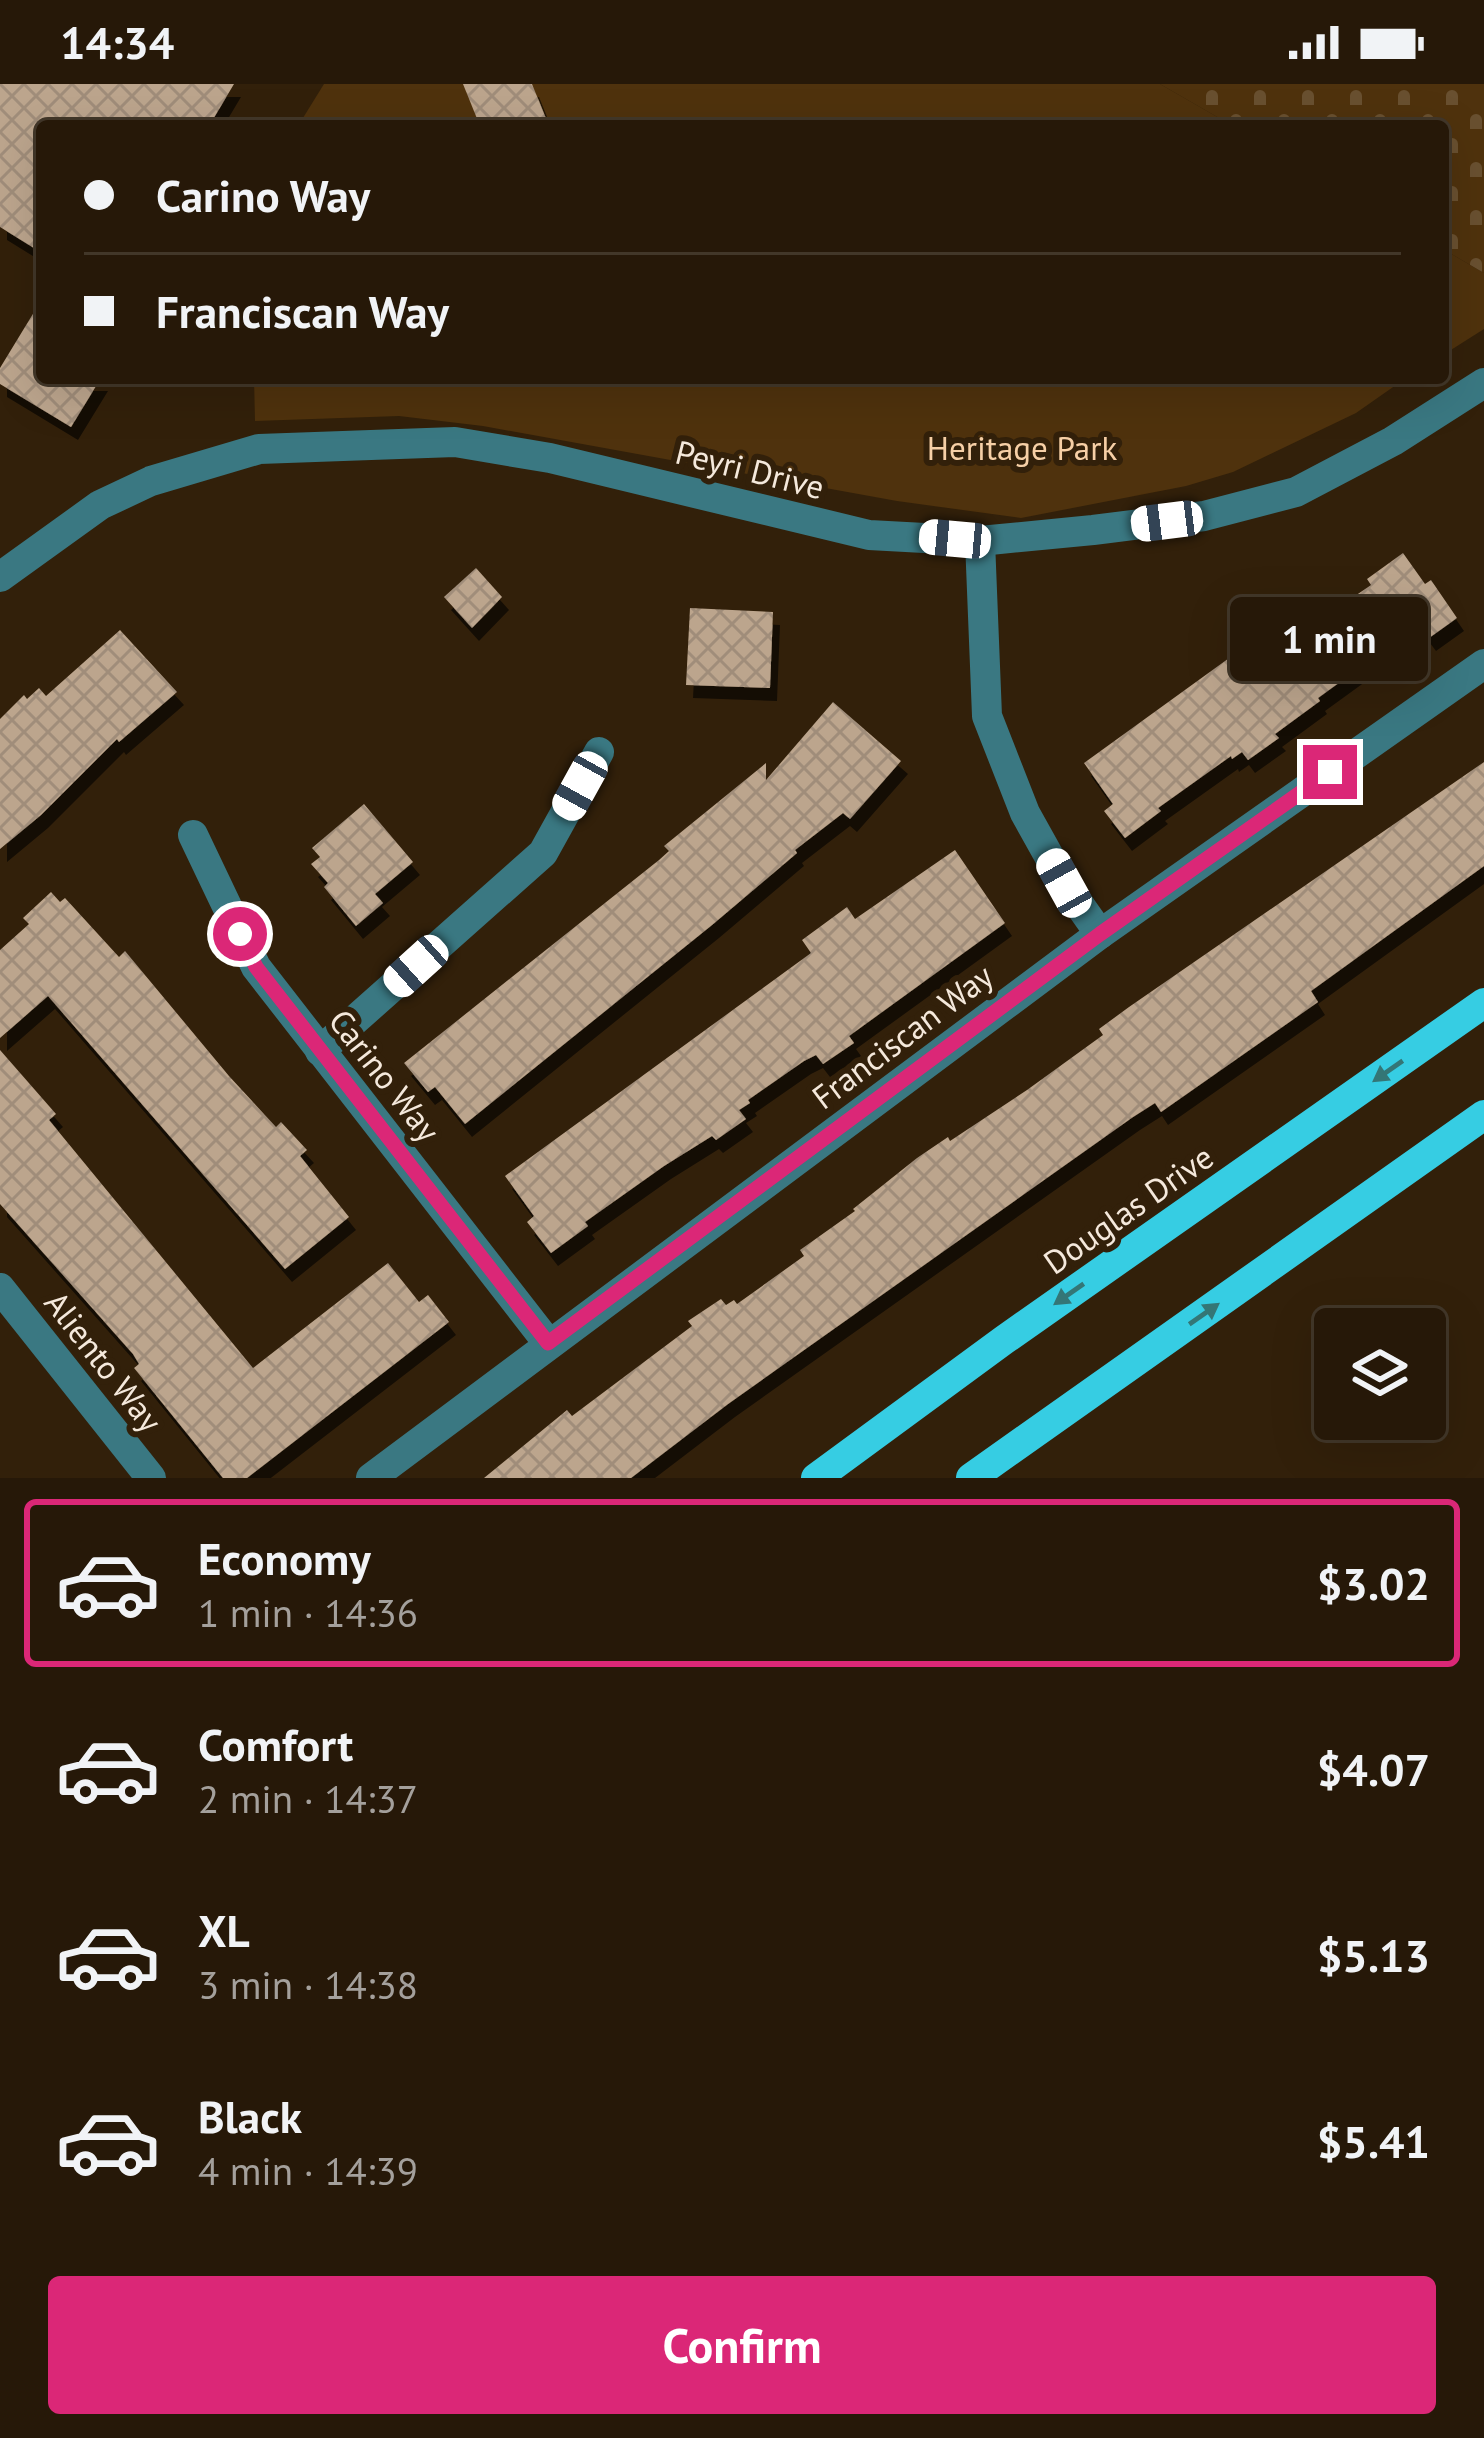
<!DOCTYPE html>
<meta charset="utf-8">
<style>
:root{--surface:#261808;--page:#2e2112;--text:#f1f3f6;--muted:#a4a09c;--line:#423729;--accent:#db2777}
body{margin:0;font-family:"PT Sans",sans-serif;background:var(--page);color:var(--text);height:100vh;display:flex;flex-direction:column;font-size:45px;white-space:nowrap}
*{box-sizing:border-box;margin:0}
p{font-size:39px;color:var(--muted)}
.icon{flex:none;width:66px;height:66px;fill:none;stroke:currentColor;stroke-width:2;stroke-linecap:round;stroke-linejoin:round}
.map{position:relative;height:1394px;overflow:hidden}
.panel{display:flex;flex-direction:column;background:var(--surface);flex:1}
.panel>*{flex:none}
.top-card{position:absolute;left:36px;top:36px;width:1413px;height:264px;border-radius:12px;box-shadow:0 12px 48px #0002,0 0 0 3px var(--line);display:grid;align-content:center;height:264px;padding:0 48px;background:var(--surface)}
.buttons{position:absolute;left:1314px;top:1224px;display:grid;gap:24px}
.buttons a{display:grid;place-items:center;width:132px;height:132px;border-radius:12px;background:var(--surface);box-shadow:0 12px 48px #0002,0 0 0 3px var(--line);font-size:60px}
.end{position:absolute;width:54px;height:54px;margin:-27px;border:15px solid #db2777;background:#fff;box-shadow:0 0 0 6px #fff}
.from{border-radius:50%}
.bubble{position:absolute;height:84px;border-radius:12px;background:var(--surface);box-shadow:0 12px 48px #0002,0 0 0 3px var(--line);font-size:39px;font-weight:700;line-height:84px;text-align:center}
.car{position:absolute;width:36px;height:72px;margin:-36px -18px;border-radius:15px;box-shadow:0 0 9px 3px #0007;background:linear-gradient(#fff 24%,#345 0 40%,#fff 0 76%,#345 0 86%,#fff 0)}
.top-card b{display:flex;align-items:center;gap:42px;height:114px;font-size:45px}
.top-card b+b{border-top:3px solid var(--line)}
.top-card i{width:30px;height:30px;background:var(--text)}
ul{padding:21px 0 0;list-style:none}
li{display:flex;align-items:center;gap:36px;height:168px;margin:0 24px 18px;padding:0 24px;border:6px solid transparent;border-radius:12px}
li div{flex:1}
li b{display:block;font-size:45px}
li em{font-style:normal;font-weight:700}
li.on{border-color:var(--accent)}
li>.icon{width:108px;height:108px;stroke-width:1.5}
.cta{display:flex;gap:24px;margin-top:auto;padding:24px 48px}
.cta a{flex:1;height:138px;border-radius:12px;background:var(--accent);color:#fff;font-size:48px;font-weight:700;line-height:138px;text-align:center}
.status{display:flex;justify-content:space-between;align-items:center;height:84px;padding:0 60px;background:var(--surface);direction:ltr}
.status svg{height:33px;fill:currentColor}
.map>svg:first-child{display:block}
.green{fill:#4f320d}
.cemetery{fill:url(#cemetery-stones)}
.building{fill:url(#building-cross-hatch);filter:url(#shadow)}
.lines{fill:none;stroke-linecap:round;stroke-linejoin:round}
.minor{stroke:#3a7882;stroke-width:30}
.major{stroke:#36cde3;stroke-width:30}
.oneway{fill:#347676}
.route{stroke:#db2777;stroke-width:15}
.labels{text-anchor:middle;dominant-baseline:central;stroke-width:12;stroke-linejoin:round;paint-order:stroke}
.park-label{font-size:33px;fill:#f6cfa6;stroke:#32200a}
.street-label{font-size:33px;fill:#f5e9dc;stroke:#32200a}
</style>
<div class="status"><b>14:34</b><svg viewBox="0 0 49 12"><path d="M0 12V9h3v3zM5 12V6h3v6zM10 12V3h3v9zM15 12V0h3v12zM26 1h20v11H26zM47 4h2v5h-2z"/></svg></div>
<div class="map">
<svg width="1484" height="1394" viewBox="0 0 1484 1394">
<defs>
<pattern id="cemetery-stones" width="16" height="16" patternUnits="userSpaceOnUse" patternTransform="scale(3)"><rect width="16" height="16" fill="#4f320d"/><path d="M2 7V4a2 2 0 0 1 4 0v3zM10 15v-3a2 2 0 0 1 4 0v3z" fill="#695030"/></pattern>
<pattern id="building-cross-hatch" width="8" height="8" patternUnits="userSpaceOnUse" patternTransform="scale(3)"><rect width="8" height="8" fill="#bca58d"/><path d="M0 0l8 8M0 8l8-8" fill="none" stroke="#a08d7a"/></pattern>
<filter id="shadow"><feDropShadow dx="7" dy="13" stdDeviation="0" flood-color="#0009"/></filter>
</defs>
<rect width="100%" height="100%" fill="#32200a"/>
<!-- green -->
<g class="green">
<polygon points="324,0 1160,0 1233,42 298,42"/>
<polygon points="1443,165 1484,189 1484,245 1443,271"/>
<polygon points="254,294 1406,294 1356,329 1233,388 1186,402 1021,434 897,417 483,342 399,332 255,337"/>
</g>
<!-- cemetery -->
<polygon class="cemetery" points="1160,0 1484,0 1484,189 1443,165 1443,42 1233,42"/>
<!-- building -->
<g class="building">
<polygon points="0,0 234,0 209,42 42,42 42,169 0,143"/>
<polygon points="463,0 532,0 549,42 480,42"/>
<polygon points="42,215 42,294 101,294 71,343 0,300 0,284"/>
<polygon points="1403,469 1425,500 1431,496 1457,534 1429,554 1423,546 1384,574 1380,569 1318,614 1320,617 1275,650 1279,654 1248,676 1242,668 1232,675 1231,672 1158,724 1161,727 1125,754 1104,727 1113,720 1084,679 1301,522 1314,540 1371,501 1367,495"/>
<polygon points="476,484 502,513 472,544 444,513"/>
<polygon points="690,524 773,528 770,604 686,601"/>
<polygon points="120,546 177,608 119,658 117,655 41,731 0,765 0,635 24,611 27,615 39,604 46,612"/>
<polygon points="833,618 901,677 850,735 843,729 795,766 797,769 712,841 465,1040 435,1003 428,1008 404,979 659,776 669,767 664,762 766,679 766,696"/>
<polygon points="1484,678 1484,782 1311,907 1318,918 1161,1028 1155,1019 1133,1033 728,1320 631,1394 484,1394 567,1326 572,1332 692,1242 688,1237 721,1215 726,1221 734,1216 737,1220 804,1172 800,1166 855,1127 853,1125 917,1074 948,1053 950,1057 1027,1006 1103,951 1099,945 1129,923"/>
<polygon points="364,720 413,778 375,810 383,819 356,842 324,803 328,799 311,780 320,773 312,764"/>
<polygon points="955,766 1005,839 849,952 854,959 823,980 816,971 804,977 748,1016 750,1019 739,1026 746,1035 716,1056 712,1052 664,1082 585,1138 588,1142 551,1169 527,1138 534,1132 505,1092 811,869 802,856 847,823 855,835"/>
<polygon points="51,808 60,818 65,814 119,873 125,867 229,992 276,1043 281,1038 307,1066 300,1072 349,1133 285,1185 48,912 0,954 0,866 29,840 23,834"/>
<polygon points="0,966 56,1030 49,1036 253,1284 388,1179 419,1218 428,1211 449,1238 247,1394 223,1394 134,1284 139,1280 133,1270 0,1120"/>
</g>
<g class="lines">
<!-- minor -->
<g class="minor">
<polyline points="980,457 987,632 1025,729 1064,799 1100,850"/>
<polyline points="0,493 100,421 151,397 259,365 455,358 550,374 869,451 980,457 1093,446 1204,432 1296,408 1393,357 1484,299"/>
<polyline points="193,751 256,883 548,1259"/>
<polyline points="320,967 543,769 599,668"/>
<polyline points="0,1204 151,1394"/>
<polyline points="371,1394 1100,850 1484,580"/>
</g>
<!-- major -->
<g class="major">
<polyline points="816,1394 1004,1256 1484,919"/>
<polyline points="971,1394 1484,1031"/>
</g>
</g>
<!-- one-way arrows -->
<defs><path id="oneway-solid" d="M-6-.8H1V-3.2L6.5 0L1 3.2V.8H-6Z" transform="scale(3)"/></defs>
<g class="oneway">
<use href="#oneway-solid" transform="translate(1388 987) rotate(145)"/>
<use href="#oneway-solid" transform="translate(1069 1210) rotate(145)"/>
<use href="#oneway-solid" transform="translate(1204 1230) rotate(-35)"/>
</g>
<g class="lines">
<!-- route -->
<polyline class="route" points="240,850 256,883 548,1259 1100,850 1330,688"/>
</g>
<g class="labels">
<!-- park labels -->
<g class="park-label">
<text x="1022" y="363">Heritage Park</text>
</g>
<!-- street labels -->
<g class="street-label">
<text transform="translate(750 385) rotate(14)">Peyri Drive</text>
<text transform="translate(902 952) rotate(-37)">Franciscan Way</text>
<text transform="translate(385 991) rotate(52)">Carino Way</text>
<text transform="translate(1128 1125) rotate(-35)">Douglas Drive</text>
<text transform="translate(104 1277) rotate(52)">Aliento Way</text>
</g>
</g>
</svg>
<div class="buttons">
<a><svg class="icon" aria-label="layers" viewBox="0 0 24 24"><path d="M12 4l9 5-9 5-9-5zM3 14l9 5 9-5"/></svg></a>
</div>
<i class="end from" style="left:240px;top:850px"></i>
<i class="end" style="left:1330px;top:688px"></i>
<div class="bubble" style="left:1230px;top:513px;width:198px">1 min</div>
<i class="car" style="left:1167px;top:437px;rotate:263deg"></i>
<i class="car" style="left:955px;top:455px;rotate:275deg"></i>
<i class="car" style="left:580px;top:702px;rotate:209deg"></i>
<i class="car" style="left:1064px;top:799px;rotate:331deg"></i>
<i class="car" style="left:416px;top:882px;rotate:228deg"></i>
<div class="top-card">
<b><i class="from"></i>Carino Way</b>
<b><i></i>Franciscan Way</b>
</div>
</div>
<section class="panel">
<ul>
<li class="on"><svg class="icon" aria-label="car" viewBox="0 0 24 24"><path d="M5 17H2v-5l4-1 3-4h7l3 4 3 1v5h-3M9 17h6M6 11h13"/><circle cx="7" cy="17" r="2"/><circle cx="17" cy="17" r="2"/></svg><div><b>Economy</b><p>1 min · 14:36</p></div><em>$3.02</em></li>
<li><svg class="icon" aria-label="car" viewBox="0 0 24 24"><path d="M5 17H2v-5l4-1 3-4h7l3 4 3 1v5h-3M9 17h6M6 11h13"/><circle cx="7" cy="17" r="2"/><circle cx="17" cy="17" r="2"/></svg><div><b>Comfort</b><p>2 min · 14:37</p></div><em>$4.07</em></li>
<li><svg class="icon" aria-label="car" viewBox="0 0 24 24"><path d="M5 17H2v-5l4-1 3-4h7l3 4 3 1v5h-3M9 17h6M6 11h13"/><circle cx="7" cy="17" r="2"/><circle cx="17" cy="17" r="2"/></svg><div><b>XL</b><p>3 min · 14:38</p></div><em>$5.13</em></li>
<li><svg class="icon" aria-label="car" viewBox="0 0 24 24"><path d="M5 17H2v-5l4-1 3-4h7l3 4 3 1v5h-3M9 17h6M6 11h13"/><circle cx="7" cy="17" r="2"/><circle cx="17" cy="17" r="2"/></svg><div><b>Black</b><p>4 min · 14:39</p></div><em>$5.41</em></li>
</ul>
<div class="cta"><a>Confirm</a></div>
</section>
